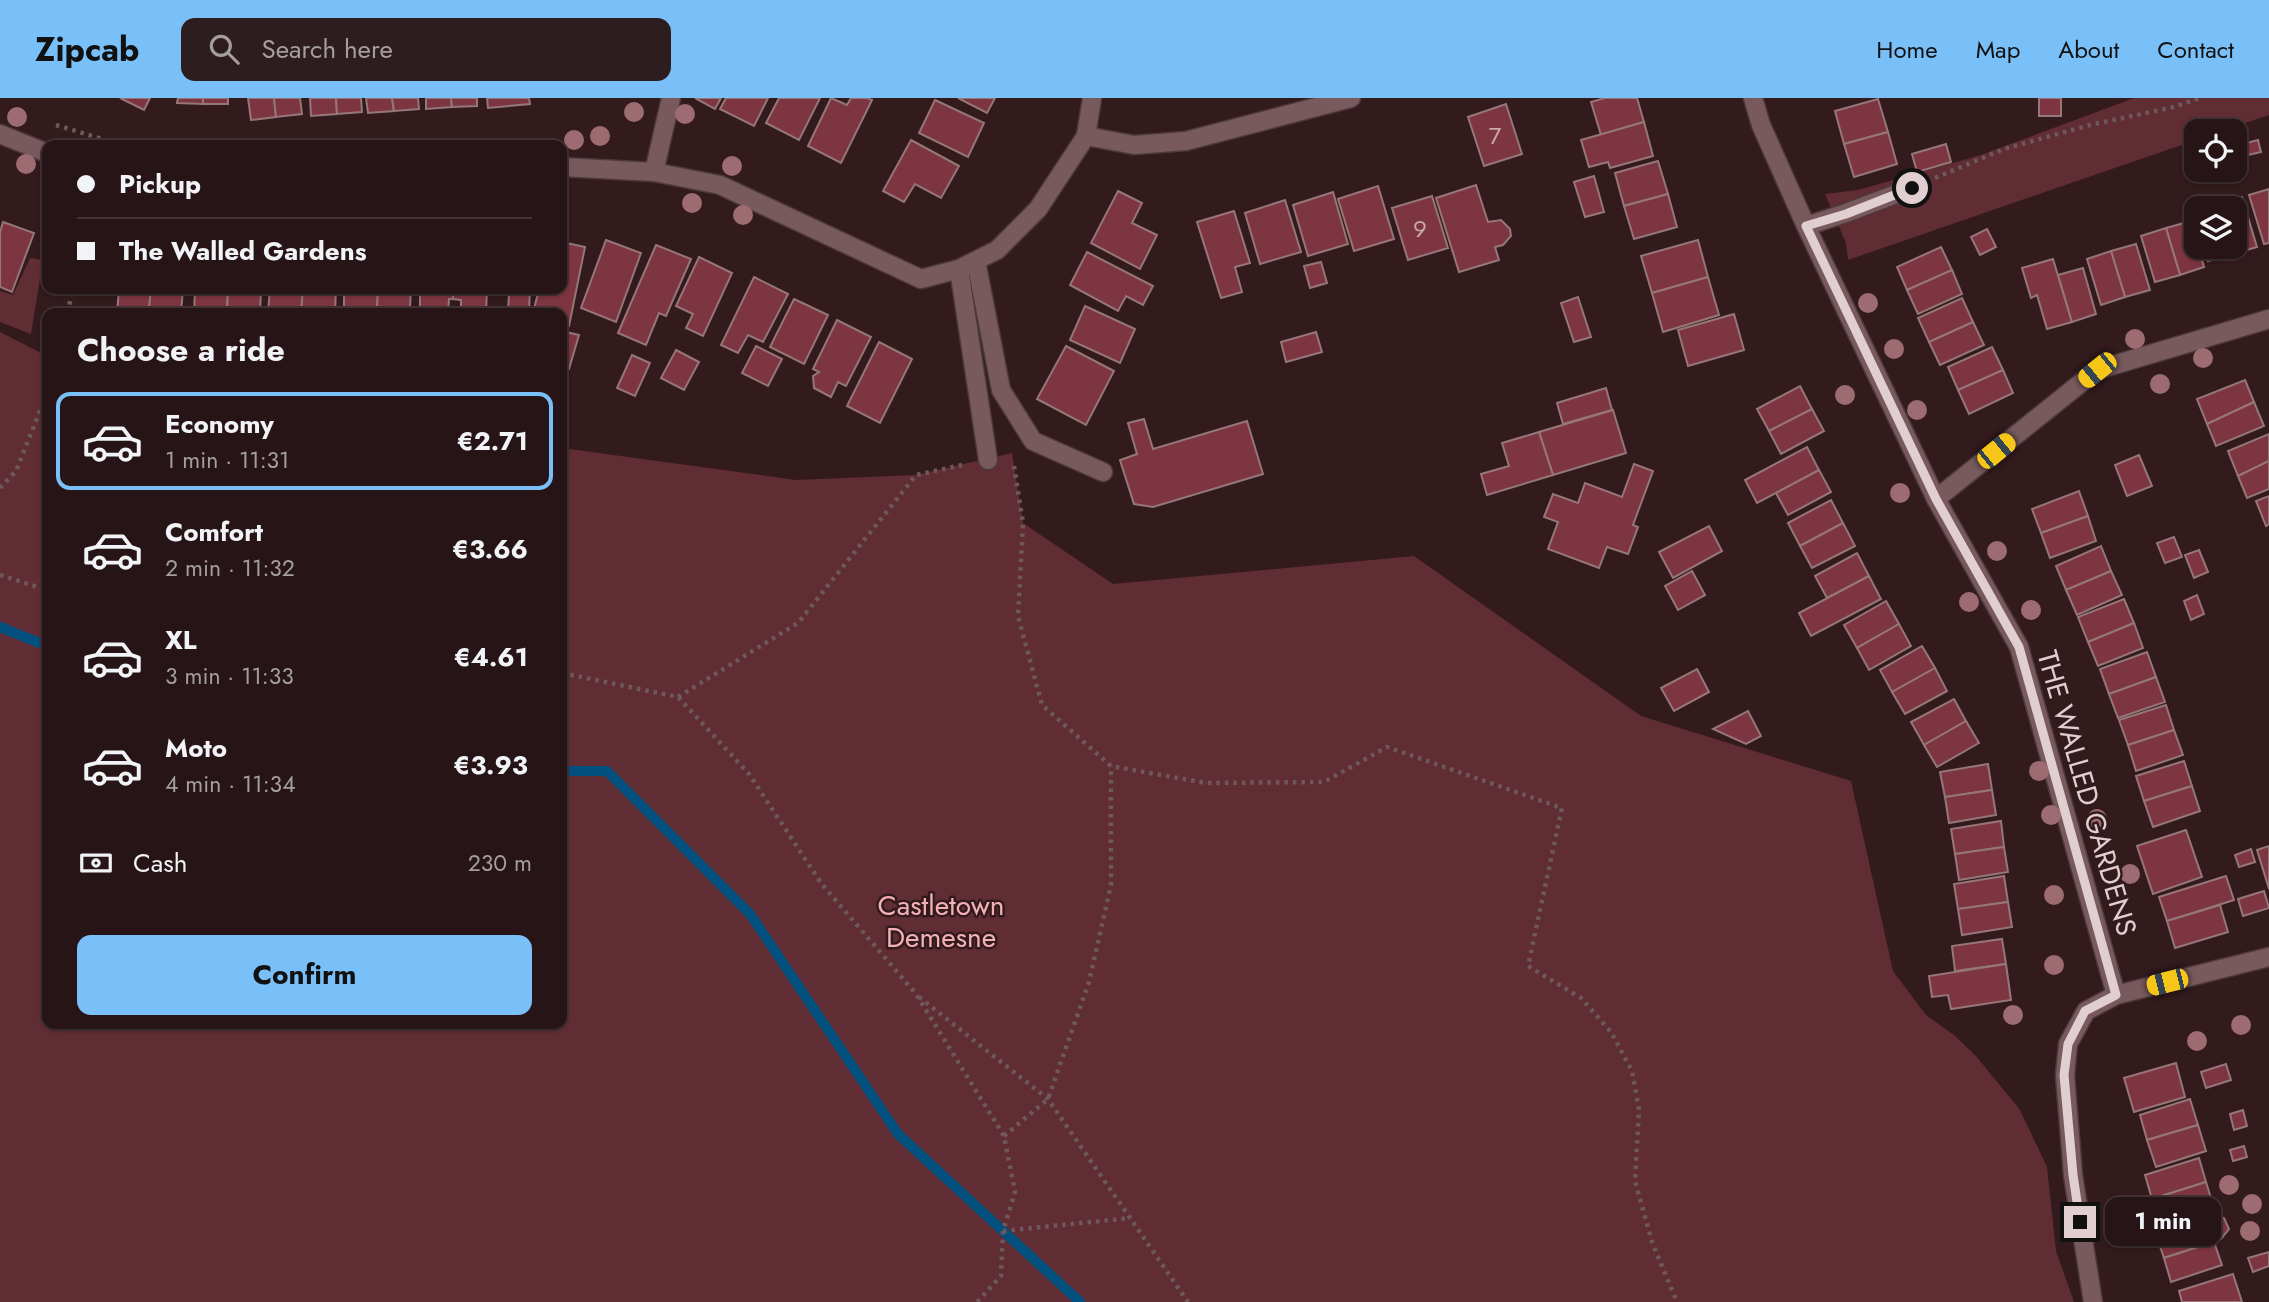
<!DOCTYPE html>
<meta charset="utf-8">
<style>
:root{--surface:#261416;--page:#2e1d1f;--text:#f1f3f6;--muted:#a49ea1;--line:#423335;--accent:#79bff8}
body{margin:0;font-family:Jost,sans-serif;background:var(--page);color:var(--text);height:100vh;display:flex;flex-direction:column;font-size:26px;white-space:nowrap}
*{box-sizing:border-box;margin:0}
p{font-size:23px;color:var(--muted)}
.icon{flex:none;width:38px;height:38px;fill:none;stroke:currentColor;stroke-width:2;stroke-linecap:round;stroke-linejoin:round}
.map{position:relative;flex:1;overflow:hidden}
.sheet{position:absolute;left:42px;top:210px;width:525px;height:721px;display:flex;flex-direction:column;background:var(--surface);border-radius:14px;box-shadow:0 2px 5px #0004,0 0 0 2px var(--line)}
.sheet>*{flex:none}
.hud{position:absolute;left:42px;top:42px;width:525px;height:154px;border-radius:14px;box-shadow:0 2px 5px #0004,0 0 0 2px var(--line);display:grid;align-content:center;height:154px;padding:0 35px;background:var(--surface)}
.tools{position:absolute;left:2184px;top:21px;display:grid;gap:14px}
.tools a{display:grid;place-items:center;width:63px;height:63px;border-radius:14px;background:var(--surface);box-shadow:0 2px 5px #0004,0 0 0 2px var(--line);font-size:35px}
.end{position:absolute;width:32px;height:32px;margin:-16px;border:9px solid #e0ced0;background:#111;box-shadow:0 0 0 4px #111}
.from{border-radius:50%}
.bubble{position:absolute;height:49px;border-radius:14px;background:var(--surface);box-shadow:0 2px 5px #0004,0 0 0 2px var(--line);font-size:23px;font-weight:700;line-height:49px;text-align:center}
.car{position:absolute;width:21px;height:42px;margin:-21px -10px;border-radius:9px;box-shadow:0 0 5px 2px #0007;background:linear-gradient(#f5c518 24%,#345 0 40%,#f5c518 0 76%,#345 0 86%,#f5c518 0)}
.hud b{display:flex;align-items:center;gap:24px;height:66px;font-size:26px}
.hud b+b{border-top:2px solid var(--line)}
.hud i{width:18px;height:18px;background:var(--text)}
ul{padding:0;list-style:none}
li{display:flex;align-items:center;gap:21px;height:98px;margin:0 14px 10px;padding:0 21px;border:4px solid transparent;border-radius:14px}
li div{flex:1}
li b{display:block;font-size:26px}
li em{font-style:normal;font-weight:700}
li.selected{border-color:var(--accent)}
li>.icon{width:63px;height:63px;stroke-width:1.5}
h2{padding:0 35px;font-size:32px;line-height:84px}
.pay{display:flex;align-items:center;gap:18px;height:77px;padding:0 35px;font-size:26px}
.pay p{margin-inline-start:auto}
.cta{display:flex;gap:14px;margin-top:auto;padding:14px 35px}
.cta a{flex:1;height:80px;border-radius:14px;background:var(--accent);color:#111;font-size:28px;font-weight:700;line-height:80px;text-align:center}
header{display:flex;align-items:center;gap:42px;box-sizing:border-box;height:98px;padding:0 35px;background:var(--accent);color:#111}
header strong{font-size:33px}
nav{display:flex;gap:38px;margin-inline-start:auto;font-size:24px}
.search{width:490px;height:63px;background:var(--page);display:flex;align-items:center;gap:18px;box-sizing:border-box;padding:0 24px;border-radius:14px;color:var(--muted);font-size:26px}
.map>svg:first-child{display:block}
.green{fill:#612d35}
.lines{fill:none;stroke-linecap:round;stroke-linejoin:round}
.stream{stroke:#01507e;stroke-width:10}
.building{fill:#7e3542;stroke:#957679;stroke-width:2}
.minor-casing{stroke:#4d393b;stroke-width:21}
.path{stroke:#6e585a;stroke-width:4.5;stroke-dasharray:3.5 5;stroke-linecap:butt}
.minor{stroke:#785a5e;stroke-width:18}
.tree{fill:#9c6c72}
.route{stroke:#e0ced0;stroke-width:9}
.labels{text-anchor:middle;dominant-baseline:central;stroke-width:5;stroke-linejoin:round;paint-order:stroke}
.number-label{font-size:24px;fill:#c8a8ac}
.street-label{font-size:28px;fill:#e0ced0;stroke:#321a1d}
.park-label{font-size:28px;fill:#f3b0b7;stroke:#321a1d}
</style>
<header>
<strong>Zipcab</strong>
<div class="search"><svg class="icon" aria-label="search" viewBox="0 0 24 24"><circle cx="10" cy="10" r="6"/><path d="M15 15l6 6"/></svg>Search here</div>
<nav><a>Home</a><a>Map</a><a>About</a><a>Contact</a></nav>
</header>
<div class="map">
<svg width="2269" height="1204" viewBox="0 0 2269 1204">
<rect width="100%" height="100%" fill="#321a1d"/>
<!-- green -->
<g class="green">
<polygon points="2134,0 2269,0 2269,17 2221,33 2196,33 2196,42 1848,162 1846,145 1825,96 1858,92 1981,57"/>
<polygon points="30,160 43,162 31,236 0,224 0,193 13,197"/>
<polygon points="0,234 47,258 47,926 562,926 562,350 796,382 916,377 1012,355 1023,425 1113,486 1414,458 1641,618 1851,683 1893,873 1926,917 1954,937 1976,958 2020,1012 2047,1069 2056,1153 2074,1204 0,1204"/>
</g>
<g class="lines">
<!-- stream -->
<g class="stream">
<polyline points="0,529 47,548"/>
<polyline points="562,673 607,673 750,816 898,1036 1080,1204"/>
</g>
</g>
<!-- building -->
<g class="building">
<polygon points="120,0 150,0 144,12"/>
<polygon points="178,0 203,0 203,6 177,5"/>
<rect x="203" y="0" width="25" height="6"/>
<polygon points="248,0 274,0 276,19 251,22"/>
<polygon points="274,0 300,0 302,16 276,19"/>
<polygon points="310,0 336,0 337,16 311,18"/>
<polygon points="336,0 361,0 362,14 337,16"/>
<polygon points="366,0 392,0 394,13 368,15"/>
<polygon points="392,0 418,0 419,11 394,13"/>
<polygon points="426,0 451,0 452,9 426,11"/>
<polygon points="451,0 477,0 477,8 452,9"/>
<polygon points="487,0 529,0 530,6 488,10"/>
<polygon points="695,0 721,0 715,11"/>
<polygon points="726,0 768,0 754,28 720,11"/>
<polygon points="779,0 820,0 799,42 766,25"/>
<polygon points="831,0 847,7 851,0 867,0 872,2 841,65 808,48"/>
<polygon points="958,0 995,0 987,15"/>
<polygon points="1605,0 1637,0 1644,24 1601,37 1591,4"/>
<rect x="2039" y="0" width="22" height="18"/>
<polygon points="1878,1 1888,34 1844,46 1835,13"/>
<polygon points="935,2 984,25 968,59 919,35"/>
<polygon points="1506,6 1522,56 1484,68 1468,19"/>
<polygon points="1644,24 1653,58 1610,70 1608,64 1589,69 1581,42"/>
<polygon points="1888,34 1897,66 1854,79 1844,46"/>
<polygon points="911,42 959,68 941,100 915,86 904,104 883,93"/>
<polygon points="2258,42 2261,54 2235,60 2235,48"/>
<polygon points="1946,46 1951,64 1917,74 1912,56"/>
<polygon points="1658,63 1668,96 1624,108 1615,75"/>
<polygon points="1594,78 1604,114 1585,119 1574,84"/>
<polygon points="1476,87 1488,124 1501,122 1510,131 1511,138 1503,147 1495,149 1499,162 1459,174 1436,100"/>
<polygon points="1378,88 1394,141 1354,153 1338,101"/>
<polygon points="2269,91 2269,145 2264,146 2249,97"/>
<polygon points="1118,93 1142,105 1132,125 1157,137 1140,171 1091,145"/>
<polygon points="1333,94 1348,146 1308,158 1293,107"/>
<polygon points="1668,96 1677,129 1634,141 1624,108"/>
<polygon points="1432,98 1448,150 1408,162 1392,110"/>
<polygon points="2242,99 2257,149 2233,156 2231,149 2235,149 2235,110 2218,110 2217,107"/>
<polygon points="1285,102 1301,154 1260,166 1245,115"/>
<polygon points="1234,113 1250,165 1235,169 1242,194 1221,200 1197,124"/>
<polygon points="2191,123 2196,149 2198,149 2204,169 2180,177 2166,130"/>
<polygon points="3,124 34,135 12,194 0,189 0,134"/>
<polygon points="2166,130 2180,177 2155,184 2141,138"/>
<polygon points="1987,131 1996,149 1980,157 1971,139"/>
<polygon points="606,142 641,155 616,224 581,210"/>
<polygon points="1698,142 1708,179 1652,195 1641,158"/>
<polygon points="562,144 585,149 569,228 562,227 562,215 533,215 539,191 562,191"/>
<polygon points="2136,146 2150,192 2125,199 2111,153"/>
<polygon points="656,147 691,161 666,218 659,215 646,247 618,235"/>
<polygon points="1941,149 1952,172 1907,192 1897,169"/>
<polygon points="2204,149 2231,149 2233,156 2208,163"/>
<polygon points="2111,153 2125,199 2101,207 2087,161"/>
<polygon points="1087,154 1153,188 1143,207 1126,198 1118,213 1070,187"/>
<polygon points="699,159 732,175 703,238 686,230 693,216 676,208"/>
<polygon points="2053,161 2072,224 2047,231 2037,197 2031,200 2022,170"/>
<polygon points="1321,164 1327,185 1310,190 1304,168"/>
<polygon points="2083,170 2096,216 2072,224 2058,177"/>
<polygon points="1952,172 1962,196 1918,216 1907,192"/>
<polygon points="754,179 788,196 763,244 748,237 738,255 721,247"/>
<polygon points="1708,179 1719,217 1663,234 1652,195"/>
<polygon points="119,191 151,191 149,211 137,210 137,215 117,215"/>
<polygon points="151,191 183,191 181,215 162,215 162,212 149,211"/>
<polygon points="195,191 228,191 227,215 194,215"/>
<polygon points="228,191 261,191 260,215 227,215"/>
<polygon points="270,191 303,191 301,215 268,215"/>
<polygon points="303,191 336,191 335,215 301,215"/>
<polygon points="344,191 378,191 377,215 344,215"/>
<polygon points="378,191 411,191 410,209 377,209"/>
<polygon points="420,191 453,191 453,201 449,201 448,215 420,215"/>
<polygon points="453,191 487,191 486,215 461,215 461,202 453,201"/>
<polygon points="493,191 530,191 529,213 508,213 509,196 493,195"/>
<polygon points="1578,199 1591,239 1574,244 1561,205"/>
<polygon points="1962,200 1973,224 1929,244 1918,220"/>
<polygon points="794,201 828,217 804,266 770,249"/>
<polygon points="1085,208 1135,231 1120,265 1070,242"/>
<polygon points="1734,216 1744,252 1688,268 1678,232"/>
<polygon points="837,222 871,239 846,288 838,284 831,299 814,290 813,278 819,274 813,271"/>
<polygon points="1973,224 1984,247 1940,267 1929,244"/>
<polygon points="562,233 579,237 569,271 562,269"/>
<polygon points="1316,234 1322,254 1286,264 1281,244"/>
<polygon points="879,244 912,261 880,325 847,308"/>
<polygon points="756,248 782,261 768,288 742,275"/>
<polygon points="1066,248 1114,273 1086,327 1037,301"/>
<polygon points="1992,249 2003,272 1958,292 1948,269"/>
<polygon points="676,252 699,264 684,292 661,280"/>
<polygon points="632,257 650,265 635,298 617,290"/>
<polygon points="2003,272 2013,295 1969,316 1958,292"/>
<polygon points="2245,282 2254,304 2207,326 2197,301"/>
<polygon points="1800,288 1812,311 1769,333 1757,311"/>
<polygon points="1606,290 1612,312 1563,326 1557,305"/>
<polygon points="2254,304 2264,328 2216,348 2207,326"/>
<polygon points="1812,311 1824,333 1781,356 1769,333"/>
<polygon points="1613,312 1626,355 1553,377 1539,334"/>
<polygon points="1144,321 1153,351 1247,323 1263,376 1153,409 1134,406 1120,362 1137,356 1128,325"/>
<polygon points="1539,334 1553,377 1487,397 1481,376 1509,368 1502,345"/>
<polygon points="2269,336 2269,363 2238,378 2228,353"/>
<polygon points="1807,349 1819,372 1757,405 1745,382"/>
<polygon points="2139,357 2152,388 2127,398 2115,367"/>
<polygon points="2269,363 2269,391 2247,400 2238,378"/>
<polygon points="1634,366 1653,373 1633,427 1638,429 1628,456 1607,449 1599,470 1548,451 1558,424 1544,419 1553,396 1578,405 1585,385 1622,399"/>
<polygon points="1819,372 1831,394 1788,417 1776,395"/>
<polygon points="2079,393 2088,418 2041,435 2032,411"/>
<polygon points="2269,398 2269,426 2266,428 2256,403"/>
<polygon points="1831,402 1843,425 1800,448 1788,425"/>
<polygon points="2088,418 2096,443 2050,460 2041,435"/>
<polygon points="1843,425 1855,448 1812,470 1800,448"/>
<polygon points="1709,428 1722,453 1673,480 1659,454"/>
<polygon points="2174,439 2182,459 2165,465 2157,445"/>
<polygon points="2101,448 2111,473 2066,492 2056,468"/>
<polygon points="2199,452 2208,474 2194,480 2185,457"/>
<polygon points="1857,455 1869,478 1827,500 1815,478"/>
<polygon points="1692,473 1705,497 1678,512 1665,488"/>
<polygon points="2111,473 2122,497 2077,517 2066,492"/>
<polygon points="1869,478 1881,501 1811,538 1799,515"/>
<polygon points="2197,497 2204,516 2191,522 2184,503"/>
<polygon points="2124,501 2134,525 2088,544 2078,519"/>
<polygon points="1886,503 1899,526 1857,550 1844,527"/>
<polygon points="2134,525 2143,550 2098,568 2088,544"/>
<polygon points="1899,526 1911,548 1869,572 1857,550"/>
<polygon points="1922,548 1935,570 1892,594 1880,572"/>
<polygon points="2147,554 2156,579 2109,596 2100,571"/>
<polygon points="1935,570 1947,593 1905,616 1892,594"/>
<polygon points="1697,571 1709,594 1674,613 1661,590"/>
<polygon points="2156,579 2165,604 2118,620 2109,596"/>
<polygon points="1954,601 1966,623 1924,647 1911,624"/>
<polygon points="2166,607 2174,632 2128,647 2119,622"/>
<polygon points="1748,613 1761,638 1746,646 1713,631"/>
<polygon points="1966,623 1979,645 1937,669 1924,647"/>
<polygon points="2174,632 2183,657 2136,673 2128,647"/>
<polygon points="2184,663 2192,688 2144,703 2136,678"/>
<polygon points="1988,666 1992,692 1945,699 1940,674"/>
<polygon points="2192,688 2200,713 2153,729 2144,703"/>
<polygon points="1992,692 1996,717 1949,725 1945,699"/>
<polygon points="2001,723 2004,749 1955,756 1951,731"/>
<polygon points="2186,732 2202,779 2153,796 2137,748"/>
<polygon points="2269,748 2269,791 2257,752"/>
<polygon points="2004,749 2008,774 1959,782 1955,756"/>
<polygon points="2251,751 2255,764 2239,769 2235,757"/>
<polygon points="2004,778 2008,804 1958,811 1954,786"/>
<polygon points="2226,778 2234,802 2167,823 2159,799"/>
<polygon points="2264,793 2269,810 2243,818 2238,801"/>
<polygon points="2008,804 2012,829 1962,837 1958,811"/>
<polygon points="2220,807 2228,834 2175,850 2167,823"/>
<polygon points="2002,841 2006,866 1955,873 1952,848"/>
<polygon points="2006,866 2011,902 1951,911 1948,897 1932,899 1929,878"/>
<polygon points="2176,965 2185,999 2134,1014 2124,980"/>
<polygon points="2226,966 2231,982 2206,990 2201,974"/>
<polygon points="2190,1001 2198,1027 2147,1042 2140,1017"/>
<polygon points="2243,1012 2247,1028 2234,1032 2230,1016"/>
<polygon points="2198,1027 2206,1053 2156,1069 2147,1042"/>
<polygon points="2244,1048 2247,1059 2233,1063 2230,1052"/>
<polygon points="2199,1060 2206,1084 2152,1101 2145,1077"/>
<polygon points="2206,1084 2214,1110 2160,1126 2152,1101"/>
<polygon points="2217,1118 2224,1120 2229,1131 2221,1141 2164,1160 2156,1137"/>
<polygon points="2214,1144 2222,1167 2171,1184 2164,1160"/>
<polygon points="2269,1154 2269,1168 2253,1174 2248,1160"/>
<polygon points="2233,1176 2242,1204 2182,1204 2179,1193"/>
</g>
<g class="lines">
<!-- minor casing -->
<g class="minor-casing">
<g id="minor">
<polyline points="1753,0 1761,27 1806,128 1936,401 2019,549 2116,897"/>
<polyline points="0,36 47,55"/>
<polyline points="1086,38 1134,47 1186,43 1351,0"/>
<polyline points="562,69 654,74 720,87 921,181 959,171 997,152 1038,111 1086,38 1092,0"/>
<polyline points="654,74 671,0"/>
<polyline points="1806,128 1846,115 1912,90"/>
<polyline points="976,163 1001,292 1033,343 1103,374"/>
<polyline points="959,171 988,362"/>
<polyline points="1936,401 2097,272 2269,221"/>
<polyline points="2093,1204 2073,1077 2065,977 2068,946 2086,913 2116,897 2269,859"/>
</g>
</g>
<!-- path -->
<g class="path">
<polyline points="56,27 122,47"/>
<polyline points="1935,80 2004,51 2090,27 2174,9 2200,0"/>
<polyline points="68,215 72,191"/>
<polyline points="1014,368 1023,425 1018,518 1042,607 1111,668 1206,685 1324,684 1387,649 1562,710 1528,868 1581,900 1611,934 1632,973 1639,1012 1635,1083 1652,1144 1677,1204"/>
<polyline points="0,390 16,373 47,295"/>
<polyline points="0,477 47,492"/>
<polyline points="562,575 678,599 749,676 821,785 916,896 1004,1038 1015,1094 1003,1133 1001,1178 977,1204"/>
<polyline points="678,599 798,525 916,377 962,367"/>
<polyline points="919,899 1048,1001 1188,1204"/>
<polyline points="1004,1038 1048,1001 1089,884 1111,787 1111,668"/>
<polyline points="1003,1133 1130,1120"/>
</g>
<!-- minor -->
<use href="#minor" class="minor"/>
</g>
<!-- trees -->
<g class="tree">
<circle cx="634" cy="14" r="10"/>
<circle cx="685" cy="16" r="10"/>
<circle cx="17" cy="19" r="10"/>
<circle cx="600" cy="38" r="10"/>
<circle cx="574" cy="42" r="10"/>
<circle cx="26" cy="66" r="10"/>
<circle cx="732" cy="68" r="10"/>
<circle cx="692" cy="105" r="10"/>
<circle cx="743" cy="117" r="10"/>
<circle cx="1868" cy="205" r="10"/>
<circle cx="2135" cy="241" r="10"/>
<circle cx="1894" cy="251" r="10"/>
<circle cx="2203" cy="260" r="10"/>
<circle cx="2160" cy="286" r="10"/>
<circle cx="1845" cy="297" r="10"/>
<circle cx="1917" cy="312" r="10"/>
<circle cx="1900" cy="395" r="10"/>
<circle cx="1997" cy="453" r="10"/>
<circle cx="1969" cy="504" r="10"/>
<circle cx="2031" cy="512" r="10"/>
<circle cx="2039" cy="673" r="10"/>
<circle cx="2051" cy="717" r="10"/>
<circle cx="2097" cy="721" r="10"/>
<circle cx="2130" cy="776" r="10"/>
<circle cx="2054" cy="797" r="10"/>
<circle cx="2054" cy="867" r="10"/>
<circle cx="2013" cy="917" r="10"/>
<circle cx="2241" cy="927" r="10"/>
<circle cx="2197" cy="943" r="10"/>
<circle cx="2229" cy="1087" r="10"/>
<circle cx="2252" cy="1106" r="10"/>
<circle cx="2250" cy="1133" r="10"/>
</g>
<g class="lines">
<!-- route -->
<polyline class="route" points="1912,90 1846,116 1806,128 1936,401 2019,549 2105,857 2116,897 2085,913 2068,946 2064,977 2073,1077 2080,1124"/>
</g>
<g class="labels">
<!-- number labels -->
<g class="number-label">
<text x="1495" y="37">7</text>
<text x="1420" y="130">9</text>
</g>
<!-- street labels -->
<g class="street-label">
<text transform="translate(2087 695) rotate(74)">THE WALLED GARDENS</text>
</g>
<!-- park labels -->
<g class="park-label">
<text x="941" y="807">Castletown<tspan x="941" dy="32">Demesne</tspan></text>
</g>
</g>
</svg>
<div class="tools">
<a><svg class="icon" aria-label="locate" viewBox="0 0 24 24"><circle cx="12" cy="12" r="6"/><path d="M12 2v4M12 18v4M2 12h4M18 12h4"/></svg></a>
<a><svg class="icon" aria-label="layers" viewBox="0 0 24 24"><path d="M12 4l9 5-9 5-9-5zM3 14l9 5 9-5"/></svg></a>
</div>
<i class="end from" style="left:1912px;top:90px"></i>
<i class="end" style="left:2080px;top:1124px"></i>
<div class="bubble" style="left:2105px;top:1099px;width:116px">1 min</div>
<i class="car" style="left:2097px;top:272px;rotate:231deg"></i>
<i class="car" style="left:1996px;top:353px;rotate:51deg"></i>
<i class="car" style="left:2167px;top:884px;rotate:256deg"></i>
<div class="hud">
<b><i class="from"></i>Pickup</b>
<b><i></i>The Walled Gardens</b>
</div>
<section class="sheet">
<h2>Choose a ride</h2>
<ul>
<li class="selected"><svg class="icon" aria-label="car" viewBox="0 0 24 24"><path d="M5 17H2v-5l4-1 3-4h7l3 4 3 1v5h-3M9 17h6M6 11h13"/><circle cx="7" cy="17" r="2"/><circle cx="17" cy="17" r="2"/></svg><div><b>Economy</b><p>1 min · 11:31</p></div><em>€2.71</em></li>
<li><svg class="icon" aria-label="car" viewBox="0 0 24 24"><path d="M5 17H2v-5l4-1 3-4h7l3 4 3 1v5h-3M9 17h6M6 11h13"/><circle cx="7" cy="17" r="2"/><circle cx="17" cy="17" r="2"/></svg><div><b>Comfort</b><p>2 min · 11:32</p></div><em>€3.66</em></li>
<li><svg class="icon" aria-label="car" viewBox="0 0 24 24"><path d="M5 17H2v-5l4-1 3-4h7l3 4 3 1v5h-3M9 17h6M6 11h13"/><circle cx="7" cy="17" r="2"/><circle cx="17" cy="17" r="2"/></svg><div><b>XL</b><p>3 min · 11:33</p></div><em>€4.61</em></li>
<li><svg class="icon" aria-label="car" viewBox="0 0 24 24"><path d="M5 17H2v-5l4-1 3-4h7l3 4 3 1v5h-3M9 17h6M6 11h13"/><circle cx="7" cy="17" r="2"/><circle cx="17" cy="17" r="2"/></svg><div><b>Moto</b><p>4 min · 11:34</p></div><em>€3.93</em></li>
</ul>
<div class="pay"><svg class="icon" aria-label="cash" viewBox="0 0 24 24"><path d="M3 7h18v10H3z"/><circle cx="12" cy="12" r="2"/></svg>Cash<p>230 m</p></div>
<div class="cta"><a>Confirm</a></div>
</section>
</div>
